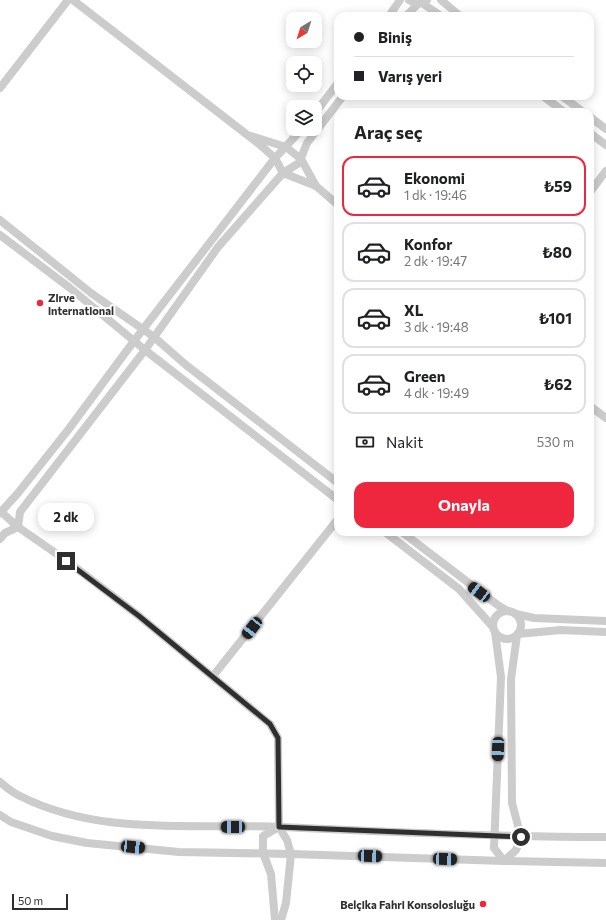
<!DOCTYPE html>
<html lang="tr">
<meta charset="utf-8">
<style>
:root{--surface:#fff;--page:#f6f6f6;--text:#202124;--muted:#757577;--line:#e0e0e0;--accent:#ef273e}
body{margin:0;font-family:Commissioner,sans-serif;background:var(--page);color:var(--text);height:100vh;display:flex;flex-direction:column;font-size:15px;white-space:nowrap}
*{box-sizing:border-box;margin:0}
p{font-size:13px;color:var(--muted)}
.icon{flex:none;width:22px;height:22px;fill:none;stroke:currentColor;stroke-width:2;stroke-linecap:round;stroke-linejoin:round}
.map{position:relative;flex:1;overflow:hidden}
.drawer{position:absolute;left:334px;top:108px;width:260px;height:428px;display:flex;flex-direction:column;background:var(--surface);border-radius:12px;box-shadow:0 2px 10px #0003}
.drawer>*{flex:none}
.banner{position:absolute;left:334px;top:12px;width:260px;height:88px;border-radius:12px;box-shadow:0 2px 10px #0003;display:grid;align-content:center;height:88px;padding:0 20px;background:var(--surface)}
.needle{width:26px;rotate:218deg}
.tools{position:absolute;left:286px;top:12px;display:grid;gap:8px}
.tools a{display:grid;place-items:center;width:36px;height:36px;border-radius:8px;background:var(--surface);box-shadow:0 2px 10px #0003;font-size:20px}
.scale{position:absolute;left:12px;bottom:10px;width:56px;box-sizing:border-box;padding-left:4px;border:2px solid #2f2f2f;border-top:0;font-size:11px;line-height:14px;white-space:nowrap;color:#2f2f2f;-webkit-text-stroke:3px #fff;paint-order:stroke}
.end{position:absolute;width:18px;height:18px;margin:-9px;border:5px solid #2f2f2f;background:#fff;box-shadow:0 0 0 2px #fff}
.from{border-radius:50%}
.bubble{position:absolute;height:28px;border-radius:12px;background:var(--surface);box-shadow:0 2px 10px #0003;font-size:13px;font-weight:700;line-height:28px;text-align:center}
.car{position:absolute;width:12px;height:24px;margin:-12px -6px;border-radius:5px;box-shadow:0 0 3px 1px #0007;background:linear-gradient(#222 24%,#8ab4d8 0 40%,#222 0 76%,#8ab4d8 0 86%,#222 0)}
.banner b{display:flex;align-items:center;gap:14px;height:38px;font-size:15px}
.banner b+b{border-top:1px solid var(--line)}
.banner i{width:10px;height:10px;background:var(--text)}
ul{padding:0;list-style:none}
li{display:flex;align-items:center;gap:12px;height:60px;margin:0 8px 6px;padding:0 12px;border:2px solid var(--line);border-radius:12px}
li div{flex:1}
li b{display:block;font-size:15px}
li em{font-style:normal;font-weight:700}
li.active{border-color:var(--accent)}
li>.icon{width:36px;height:36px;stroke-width:1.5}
h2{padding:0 20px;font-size:18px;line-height:48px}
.pay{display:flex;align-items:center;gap:10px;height:44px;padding:0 20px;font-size:15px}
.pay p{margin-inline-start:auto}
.cta{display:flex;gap:8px;margin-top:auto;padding:8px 20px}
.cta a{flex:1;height:46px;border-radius:12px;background:var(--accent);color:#fff;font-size:16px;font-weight:700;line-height:46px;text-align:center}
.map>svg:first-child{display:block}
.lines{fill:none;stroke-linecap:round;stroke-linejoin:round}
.minor{stroke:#ccc;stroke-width:8}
.route{stroke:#2f2f2f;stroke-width:5}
.poi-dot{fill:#ef273e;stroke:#fff;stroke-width:1.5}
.labels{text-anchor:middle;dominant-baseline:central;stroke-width:4;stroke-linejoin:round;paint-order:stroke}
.poi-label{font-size:11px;font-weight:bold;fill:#2f2f2f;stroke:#fff;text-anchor:start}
</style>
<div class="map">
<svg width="606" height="920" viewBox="0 0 606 920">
<rect width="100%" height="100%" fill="#fff"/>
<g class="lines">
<!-- minor -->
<g class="minor">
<polyline points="73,0 259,144 275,158 283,173 316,186 338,205"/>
<polyline points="409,0 418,4 427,0"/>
<polyline points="441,0 460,16"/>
<polyline points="422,3 441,16"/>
<polyline points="389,16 400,0"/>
<polyline points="406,16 418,4"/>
<polyline points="0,88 68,0"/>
<polyline points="543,96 564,112"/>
<polyline points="562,96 583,112"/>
<polyline points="315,113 338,83"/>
<polyline points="590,117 606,129"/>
<polyline points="590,133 606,145"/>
<polyline points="251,136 286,147 301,159 316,186"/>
<polyline points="590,192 606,171"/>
<polyline points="0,220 91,293 154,337 186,365 338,483"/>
<polyline points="0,235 70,288 145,350 338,500"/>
<polyline points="590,406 606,418"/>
<polyline points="0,511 18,527 67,561 139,616 270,724 278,738 279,827 287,840 291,854 286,903 281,920"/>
<polyline points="0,513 18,493 68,430 134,341 275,158 302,129"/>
<polyline points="385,532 459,589 493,627"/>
<polyline points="402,532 499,606 508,611"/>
<polyline points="0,539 5,533 18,527 20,512 145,350 218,247 283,173 299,163 307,143 343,96"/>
<circle cx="507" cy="625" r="14"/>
<polyline points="516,614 534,618 606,621"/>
<polyline points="495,632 501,677 494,848 504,861 516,850 521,837 512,803 511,679 517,635"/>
<polyline points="518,634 561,630 606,632"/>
<polyline points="213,676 338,519"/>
<path d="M0 782C6 787 13 793 20 796 101 837 194 823 282 827 390 832 498 837 606 837"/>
<polyline points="0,815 11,822 52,836 87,843 179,852 291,854 504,861 606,863"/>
<polyline points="275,920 271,874 263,853 263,836 279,827"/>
</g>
</g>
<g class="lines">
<!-- route -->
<polyline class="route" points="66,561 139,616 270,724 278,738 279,827 521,837"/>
</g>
<!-- markers -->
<g class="poi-dot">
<circle cx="40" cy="303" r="4"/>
<circle cx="483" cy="904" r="4"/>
</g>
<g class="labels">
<!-- poi labels -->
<g class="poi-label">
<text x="48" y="297">Zirve<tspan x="48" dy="13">international</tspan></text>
<text x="475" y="904" text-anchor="end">Belçika Fahri Konsolosluğu</text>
</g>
</g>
</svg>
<div class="tools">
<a><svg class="needle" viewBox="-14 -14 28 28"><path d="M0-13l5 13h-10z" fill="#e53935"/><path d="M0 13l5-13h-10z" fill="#757577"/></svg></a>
<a><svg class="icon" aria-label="locate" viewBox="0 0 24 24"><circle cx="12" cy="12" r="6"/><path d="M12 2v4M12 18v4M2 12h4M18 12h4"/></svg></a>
<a><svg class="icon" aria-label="layers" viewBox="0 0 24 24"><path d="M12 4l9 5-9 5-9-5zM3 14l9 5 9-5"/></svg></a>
</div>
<div class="scale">50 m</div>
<i class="end from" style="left:521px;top:837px"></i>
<i class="end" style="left:66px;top:561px"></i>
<div class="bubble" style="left:38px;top:503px;width:56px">2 dk</div>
<i class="car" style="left:479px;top:592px;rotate:307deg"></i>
<i class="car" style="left:252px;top:628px;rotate:218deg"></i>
<i class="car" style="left:498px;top:749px;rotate:182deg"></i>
<i class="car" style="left:233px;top:827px;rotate:270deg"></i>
<i class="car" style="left:133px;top:847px;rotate:96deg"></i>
<i class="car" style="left:370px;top:856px;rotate:92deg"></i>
<i class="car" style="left:445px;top:859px;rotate:92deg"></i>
<div class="banner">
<b><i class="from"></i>Biniş</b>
<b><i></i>Varış yeri</b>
</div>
<section class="drawer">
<h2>Araç seç</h2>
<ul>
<li class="active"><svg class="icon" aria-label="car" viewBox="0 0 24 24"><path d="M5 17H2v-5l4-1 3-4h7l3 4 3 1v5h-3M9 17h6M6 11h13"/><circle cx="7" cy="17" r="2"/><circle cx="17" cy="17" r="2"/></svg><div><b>Ekonomi</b><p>1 dk · 19:46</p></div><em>₺59</em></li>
<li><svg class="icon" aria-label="car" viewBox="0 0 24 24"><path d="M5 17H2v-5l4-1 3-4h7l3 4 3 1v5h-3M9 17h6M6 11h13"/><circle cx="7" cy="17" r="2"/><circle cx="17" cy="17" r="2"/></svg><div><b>Konfor</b><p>2 dk · 19:47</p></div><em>₺80</em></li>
<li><svg class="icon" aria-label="car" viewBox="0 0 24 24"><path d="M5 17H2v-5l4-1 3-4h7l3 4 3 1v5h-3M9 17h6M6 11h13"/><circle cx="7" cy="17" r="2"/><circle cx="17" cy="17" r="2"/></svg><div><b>XL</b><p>3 dk · 19:48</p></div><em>₺101</em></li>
<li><svg class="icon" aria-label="car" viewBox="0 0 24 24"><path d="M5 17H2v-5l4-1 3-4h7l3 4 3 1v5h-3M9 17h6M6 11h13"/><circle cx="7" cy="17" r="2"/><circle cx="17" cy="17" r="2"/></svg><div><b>Green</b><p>4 dk · 19:49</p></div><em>₺62</em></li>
</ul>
<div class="pay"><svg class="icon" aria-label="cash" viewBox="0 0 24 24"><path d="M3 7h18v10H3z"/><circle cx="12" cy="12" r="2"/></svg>Nakit<p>530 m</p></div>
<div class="cta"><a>Onayla</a></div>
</section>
</div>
